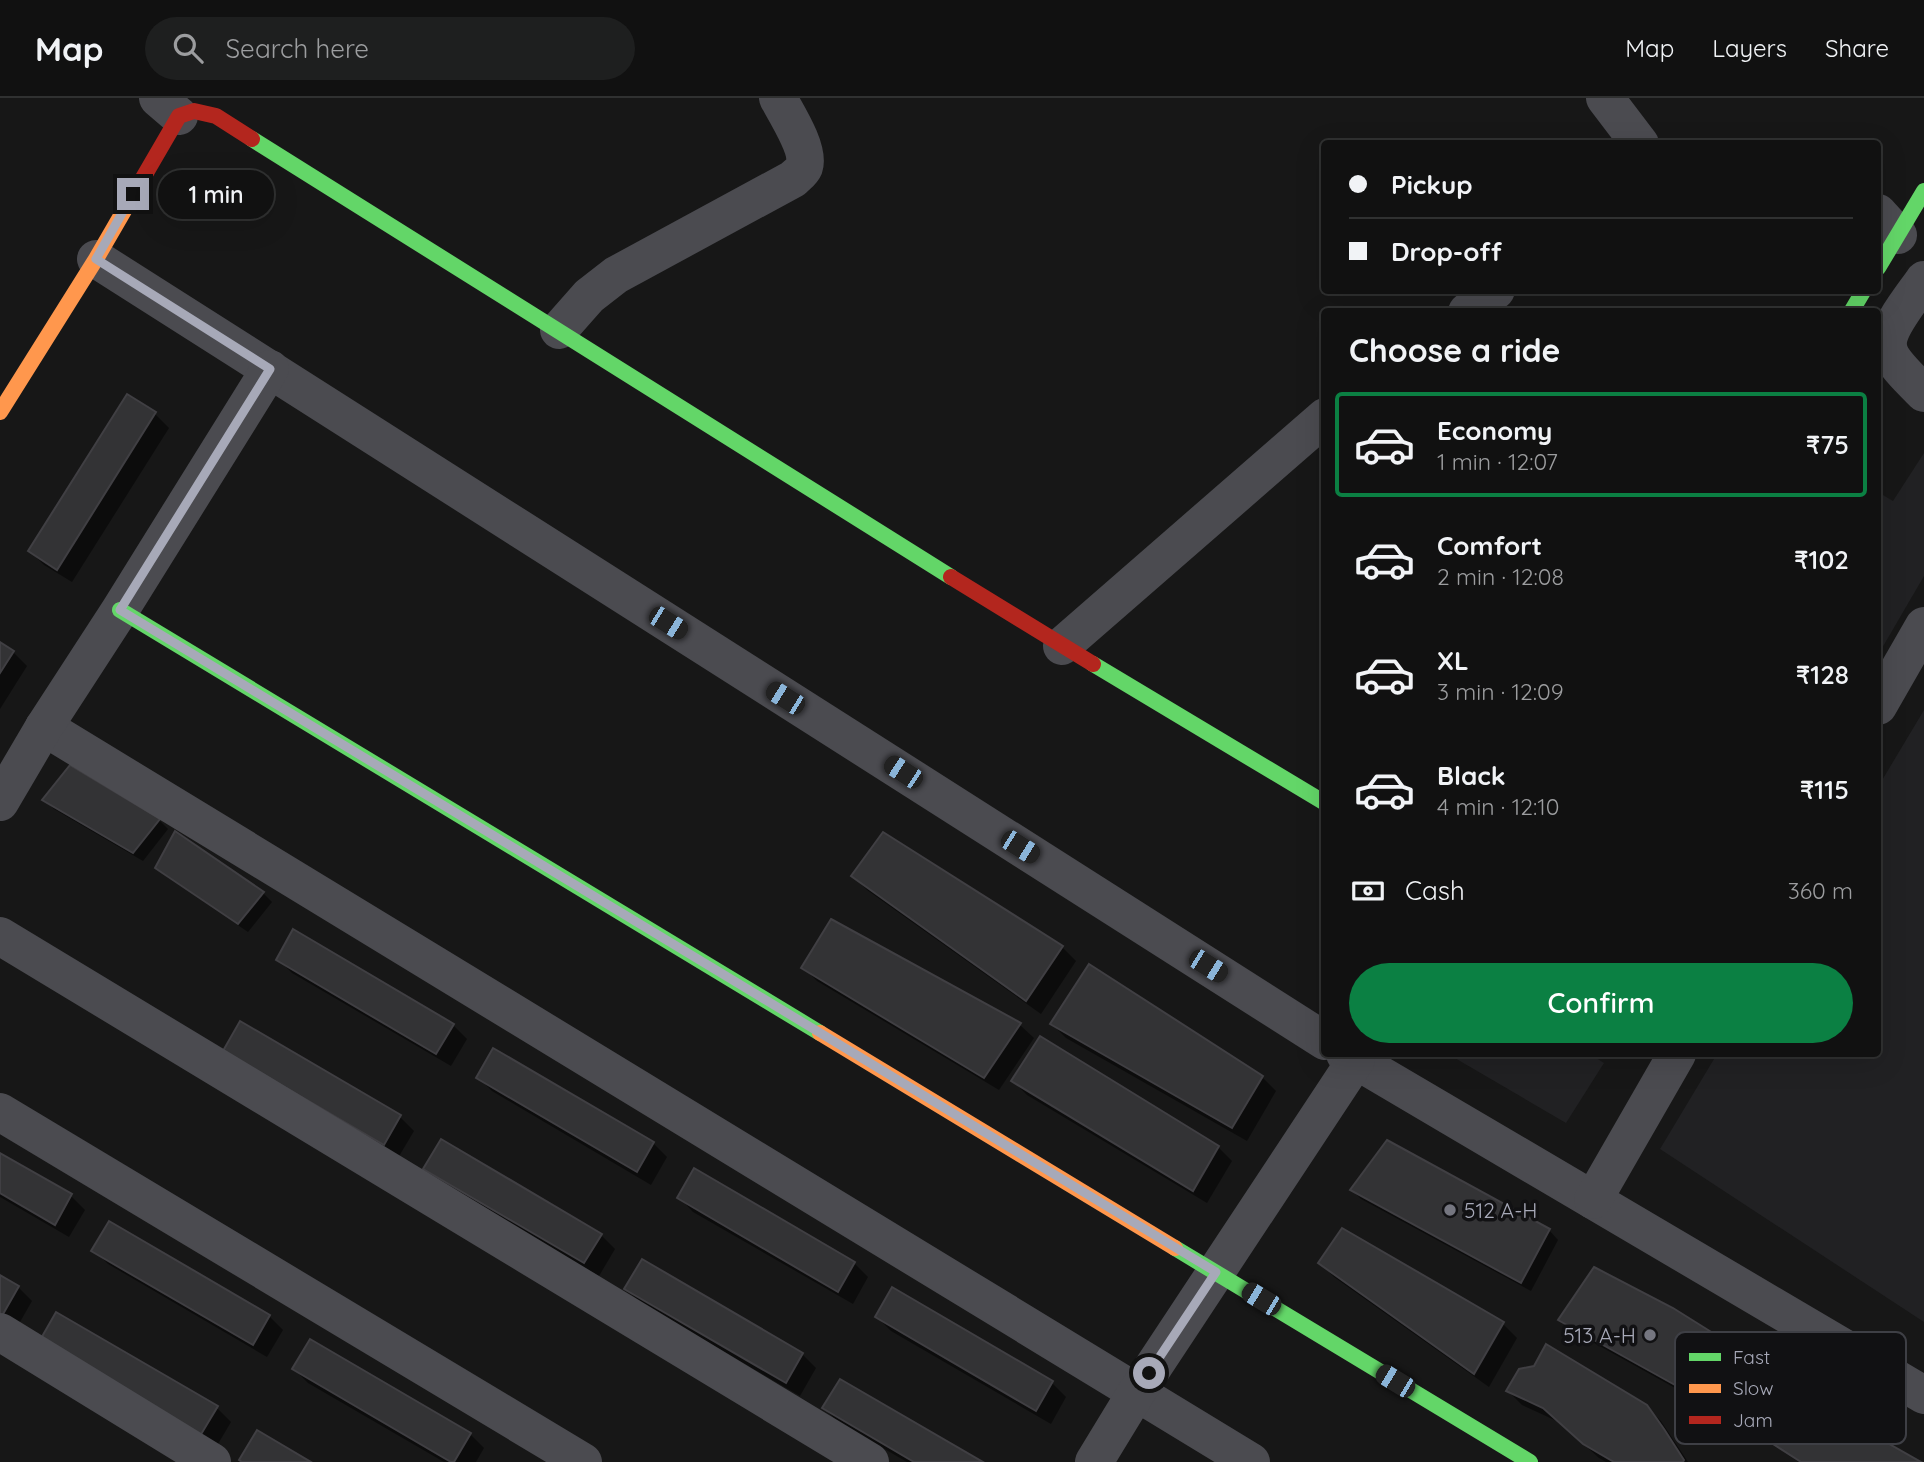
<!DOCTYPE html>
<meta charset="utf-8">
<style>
:root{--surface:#111;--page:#1e1f1f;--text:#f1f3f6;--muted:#9c9d9f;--line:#303131;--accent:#0b8043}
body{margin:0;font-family:Quicksand,sans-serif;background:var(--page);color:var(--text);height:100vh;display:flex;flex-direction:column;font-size:26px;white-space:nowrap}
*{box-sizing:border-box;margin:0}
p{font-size:23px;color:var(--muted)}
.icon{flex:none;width:38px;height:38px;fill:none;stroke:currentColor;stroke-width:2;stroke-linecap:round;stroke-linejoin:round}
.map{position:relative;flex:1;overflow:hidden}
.side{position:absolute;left:1321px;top:210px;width:560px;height:749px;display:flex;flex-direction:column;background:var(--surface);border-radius:7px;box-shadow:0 7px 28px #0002,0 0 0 2px var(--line)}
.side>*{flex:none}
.top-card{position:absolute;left:1321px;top:42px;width:560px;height:154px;border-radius:7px;box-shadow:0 7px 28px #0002,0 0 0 2px var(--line);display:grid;align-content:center;height:154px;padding:0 28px;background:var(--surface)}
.end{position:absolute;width:32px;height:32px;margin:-16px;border:9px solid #a7a9b8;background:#111;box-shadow:0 0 0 4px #111}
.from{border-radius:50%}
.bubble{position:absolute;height:49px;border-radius:24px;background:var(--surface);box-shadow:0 7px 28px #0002,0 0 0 2px var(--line);font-size:23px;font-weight:600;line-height:49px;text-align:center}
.car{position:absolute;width:21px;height:42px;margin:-21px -10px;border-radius:9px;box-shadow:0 0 5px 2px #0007;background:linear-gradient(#222 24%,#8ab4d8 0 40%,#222 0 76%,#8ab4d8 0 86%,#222 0)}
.top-card b{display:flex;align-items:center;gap:24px;height:66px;font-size:26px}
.top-card b+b{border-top:2px solid var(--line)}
.top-card i{width:18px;height:18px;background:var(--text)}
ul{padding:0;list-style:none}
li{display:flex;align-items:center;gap:21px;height:105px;margin:0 14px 10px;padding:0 14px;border:4px solid transparent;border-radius:7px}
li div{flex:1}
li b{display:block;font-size:26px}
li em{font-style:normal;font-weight:600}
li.selected{border-color:var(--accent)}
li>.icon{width:63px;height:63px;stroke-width:1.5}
h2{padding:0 28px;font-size:32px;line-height:84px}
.pay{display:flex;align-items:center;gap:18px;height:77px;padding:0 28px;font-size:26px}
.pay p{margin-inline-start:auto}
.primary-button{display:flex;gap:14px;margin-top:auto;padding:14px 28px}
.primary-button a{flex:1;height:80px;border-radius:42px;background:var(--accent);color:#fff;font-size:28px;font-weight:600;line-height:80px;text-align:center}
header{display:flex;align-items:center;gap:42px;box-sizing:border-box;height:98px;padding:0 35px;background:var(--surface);border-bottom:2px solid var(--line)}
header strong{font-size:33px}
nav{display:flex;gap:38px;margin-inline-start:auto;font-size:24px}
.search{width:490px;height:63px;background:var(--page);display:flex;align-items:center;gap:18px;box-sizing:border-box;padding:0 24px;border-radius:38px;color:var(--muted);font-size:26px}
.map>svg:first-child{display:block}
.built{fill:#212123}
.shadow{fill:#0007}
.building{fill:#333335;stroke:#403f43;stroke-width:2}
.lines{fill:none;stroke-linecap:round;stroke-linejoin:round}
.street{stroke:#4b4b50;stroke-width:38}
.fast{stroke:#63d668;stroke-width:16}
.slow{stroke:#ff974d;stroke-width:16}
.jam{stroke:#b3261e;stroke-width:16}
.route{stroke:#a7a9b8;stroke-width:9}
.poi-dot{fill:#757680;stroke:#111113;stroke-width:2.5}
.labels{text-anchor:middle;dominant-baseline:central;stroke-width:7;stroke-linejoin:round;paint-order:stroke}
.poi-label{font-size:21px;fill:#a7a9b8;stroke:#111113;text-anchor:start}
.key{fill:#111113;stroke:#3e3f45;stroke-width:2}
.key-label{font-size:19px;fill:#a7a9b8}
</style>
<header>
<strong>Map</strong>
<div class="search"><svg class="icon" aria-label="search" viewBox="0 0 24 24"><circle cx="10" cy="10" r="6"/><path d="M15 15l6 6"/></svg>Search here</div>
<nav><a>Map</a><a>Layers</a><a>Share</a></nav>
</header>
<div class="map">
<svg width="1924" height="1364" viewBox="0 0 1924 1364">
<rect width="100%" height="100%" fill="#171717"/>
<!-- built -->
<g class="built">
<polygon points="1924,355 1924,478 1878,557 1878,433 1883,422 1878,428 1878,394 1893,403"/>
<polygon points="1924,612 1924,1224 1660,1051 1717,956 1878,956 1878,689"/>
<polygon points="1448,956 1590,956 1604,965 1566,1025"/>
</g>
<!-- shadow -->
<g class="shadow">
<polygon points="127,298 155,316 169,330 72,484 44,467 30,453"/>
<polygon points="0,546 13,554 27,568 0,611"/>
<polygon points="71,669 159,722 168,731 143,763 54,711 45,702"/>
<polygon points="157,769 263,795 272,804 248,834 167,779"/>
<polygon points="853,778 1062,849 1076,863 1041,916 867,792"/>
<polygon points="278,861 453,927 467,941 451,968 292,875"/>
<polygon points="1090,868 1262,979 1276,993 1247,1043 1066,940 1052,926"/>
<polygon points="803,869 1020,927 1034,940 999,992 817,883"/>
<polygon points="239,967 400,1019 414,1033 398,1060"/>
<polygon points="478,979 653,1045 667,1059 651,1087 492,993"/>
<polygon points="1013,983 1218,1049 1232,1063 1207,1105 1027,997"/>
<polygon points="0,1057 71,1098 85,1112 69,1139 0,1099"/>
<polygon points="425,1071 601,1137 615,1151 599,1178 439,1085"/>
<polygon points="695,1072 854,1165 868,1179 853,1206 693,1114 679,1099"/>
<polygon points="1352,1092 1549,1132 1558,1142 1531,1193 1361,1101"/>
<polygon points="1342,1132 1503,1226 1517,1240 1489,1289 1334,1179 1320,1165"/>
<polygon points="94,1152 269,1218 283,1232 267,1259 108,1166"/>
<polygon points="0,1179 18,1189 32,1203 16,1231 0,1221"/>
<polygon points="626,1191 802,1256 816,1270 800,1298 641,1205"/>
<polygon points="877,1219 1052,1285 1066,1299 1051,1326 891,1233"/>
<polygon points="1560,1222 1739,1253 1748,1262 1720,1315 1569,1231"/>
<polygon points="55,1258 217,1310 231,1324 215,1351"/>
<polygon points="294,1271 470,1336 484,1350 476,1364 444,1364 308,1285"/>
<polygon points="1508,1293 1646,1308 1661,1323 1688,1364 1606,1364 1599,1360 1559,1324 1522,1307"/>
<polygon points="824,1310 980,1364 907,1364 838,1324"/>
<polygon points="1754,1332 1918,1364 1799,1364 1763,1341"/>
</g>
<!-- building -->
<g class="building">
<polygon points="127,296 156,314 57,472 28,453"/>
<polygon points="0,544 14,553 0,575"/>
<polygon points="70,667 160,721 133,755 42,702"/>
<polygon points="175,733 264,794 238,826 155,770"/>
<polygon points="883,734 1063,848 1026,903 851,778"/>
<polygon points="831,821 1021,925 984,980 801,870"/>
<polygon points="293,831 454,926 436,956 276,862"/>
<polygon points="1089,866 1263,978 1232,1030 1050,926"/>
<polygon points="240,923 401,1017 384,1047 223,953"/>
<polygon points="1040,938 1219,1048 1193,1093 1011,983"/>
<polygon points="493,950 654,1044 637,1074 476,980"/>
<polygon points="441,1041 602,1136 584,1165 423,1071"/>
<polygon points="1387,1042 1550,1131 1521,1185 1350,1092"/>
<polygon points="0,1055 72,1096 55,1127 0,1095"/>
<polygon points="694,1070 855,1164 838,1194 677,1100"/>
<polygon points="109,1123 270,1217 253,1247 91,1153"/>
<polygon points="1342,1130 1504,1224 1474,1276 1318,1165"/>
<polygon points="642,1161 803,1255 786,1285 624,1191"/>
<polygon points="1594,1169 1673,1210 1740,1252 1711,1307 1558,1222"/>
<polygon points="0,1177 19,1188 2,1218 0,1217"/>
<polygon points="892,1189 1053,1283 1036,1313 875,1219"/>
<polygon points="56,1214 218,1308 200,1338 39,1244"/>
<polygon points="310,1241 471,1335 454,1364 451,1364 292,1271"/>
<polygon points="1546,1246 1647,1307 1664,1331 1684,1362 1683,1364 1614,1364 1583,1346 1543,1310 1506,1293 1519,1271 1534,1268"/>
<polygon points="840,1281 983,1364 914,1364 822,1310"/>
<polygon points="1780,1284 1921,1364 1801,1364 1751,1332"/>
<polygon points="257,1332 311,1364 242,1364 239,1362"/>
</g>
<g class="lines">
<!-- street -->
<g class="street">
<polyline points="158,0 179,18"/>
<polyline points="1605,0 1640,46"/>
<polyline points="1878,115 1898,137"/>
<polyline points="96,161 1325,943"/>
<path d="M1924 182C1914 197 1886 230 1888 248 1889 262 1914 285 1924 295"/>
<polyline points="1467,214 1496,192"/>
<path d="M559 232 589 198 616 177 793 81C797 77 802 74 804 69 810 52 786 15 778 0"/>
<polyline points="1062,548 1325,319"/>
<polyline points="1878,608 1924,528"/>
<polyline points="44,629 1251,1364"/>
<polyline points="0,704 44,629 120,512 270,271"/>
<polyline points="0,838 870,1364"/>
<polyline points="1345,956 1924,1297"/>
<polyline points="0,1014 583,1364"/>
<polyline points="1593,1102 1677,956"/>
<polyline points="0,1234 212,1364"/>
<polyline points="1094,1364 1136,1295 1356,962"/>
</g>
<!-- fast -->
<g class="fast">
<polyline points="252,41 951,479"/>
<polyline points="1878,170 1924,93"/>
<polyline points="1851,214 1864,192"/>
<polyline points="120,512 820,935"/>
<polyline points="1093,566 1325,705"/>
<polyline points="1175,1150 1530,1364"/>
</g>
<!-- slow -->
<g class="slow">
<polyline points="0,314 96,161 129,104"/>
<polyline points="820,935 1175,1150"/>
</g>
<!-- jam -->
<g class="jam">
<polyline points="129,104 179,18 194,13 216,18 252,41"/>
<polyline points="951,479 1093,566"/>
</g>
</g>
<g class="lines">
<!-- route -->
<polyline class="route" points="133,96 96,161 270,271 120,512 1216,1174 1149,1275"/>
</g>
<!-- markers -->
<g class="poi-dot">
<circle cx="1450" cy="1112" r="7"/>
<circle cx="1650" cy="1237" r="7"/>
</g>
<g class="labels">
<!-- poi labels -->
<g class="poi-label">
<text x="1464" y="1112">512 A-H</text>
<text x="1636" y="1237" text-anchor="end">513 A-H</text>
</g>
</g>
<!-- legend -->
<rect x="1675" y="1234" width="231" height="112" rx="10" class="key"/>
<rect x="1689" y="1255" width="32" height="8" fill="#63d668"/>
<rect x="1689" y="1286" width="32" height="9" fill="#ff974d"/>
<rect x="1689" y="1318" width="32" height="8" fill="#b3261e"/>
<g class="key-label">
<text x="1733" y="1266">Fast</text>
<text x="1733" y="1297">Slow</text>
<text x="1733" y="1329">Jam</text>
</g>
</svg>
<i class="end from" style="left:1149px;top:1275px"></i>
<i class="end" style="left:133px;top:96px"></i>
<div class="bubble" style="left:158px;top:72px;width:116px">1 min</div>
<i class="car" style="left:668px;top:525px;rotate:122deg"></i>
<i class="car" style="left:785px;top:600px;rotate:302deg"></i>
<i class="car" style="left:903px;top:674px;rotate:303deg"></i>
<i class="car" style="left:1020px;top:749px;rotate:122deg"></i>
<i class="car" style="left:1208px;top:868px;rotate:122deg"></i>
<i class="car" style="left:1261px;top:1201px;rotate:301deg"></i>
<i class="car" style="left:1395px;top:1283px;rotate:301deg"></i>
<div class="top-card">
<b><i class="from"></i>Pickup</b>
<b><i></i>Drop-off</b>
</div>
<section class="side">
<h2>Choose a ride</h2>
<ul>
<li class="selected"><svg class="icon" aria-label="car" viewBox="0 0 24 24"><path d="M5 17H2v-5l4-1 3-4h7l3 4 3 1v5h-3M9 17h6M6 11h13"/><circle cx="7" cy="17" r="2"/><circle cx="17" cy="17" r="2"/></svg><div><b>Economy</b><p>1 min · 12:07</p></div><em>₹75</em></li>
<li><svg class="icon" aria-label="car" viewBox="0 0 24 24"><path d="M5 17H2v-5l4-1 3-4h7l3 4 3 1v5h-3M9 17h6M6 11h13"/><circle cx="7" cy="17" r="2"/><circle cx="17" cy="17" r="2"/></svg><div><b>Comfort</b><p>2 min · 12:08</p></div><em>₹102</em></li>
<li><svg class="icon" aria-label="car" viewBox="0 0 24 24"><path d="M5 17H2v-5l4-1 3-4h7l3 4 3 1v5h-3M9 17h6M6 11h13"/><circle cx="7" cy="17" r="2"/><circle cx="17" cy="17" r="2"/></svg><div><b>XL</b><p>3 min · 12:09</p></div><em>₹128</em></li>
<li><svg class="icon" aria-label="car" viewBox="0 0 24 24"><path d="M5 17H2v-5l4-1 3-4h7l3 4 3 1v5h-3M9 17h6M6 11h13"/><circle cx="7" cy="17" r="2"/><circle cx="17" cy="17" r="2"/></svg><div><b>Black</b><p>4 min · 12:10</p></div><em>₹115</em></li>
</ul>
<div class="pay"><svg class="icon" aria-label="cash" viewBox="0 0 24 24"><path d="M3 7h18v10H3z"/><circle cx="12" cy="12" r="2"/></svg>Cash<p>360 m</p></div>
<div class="primary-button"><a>Confirm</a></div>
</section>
</div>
